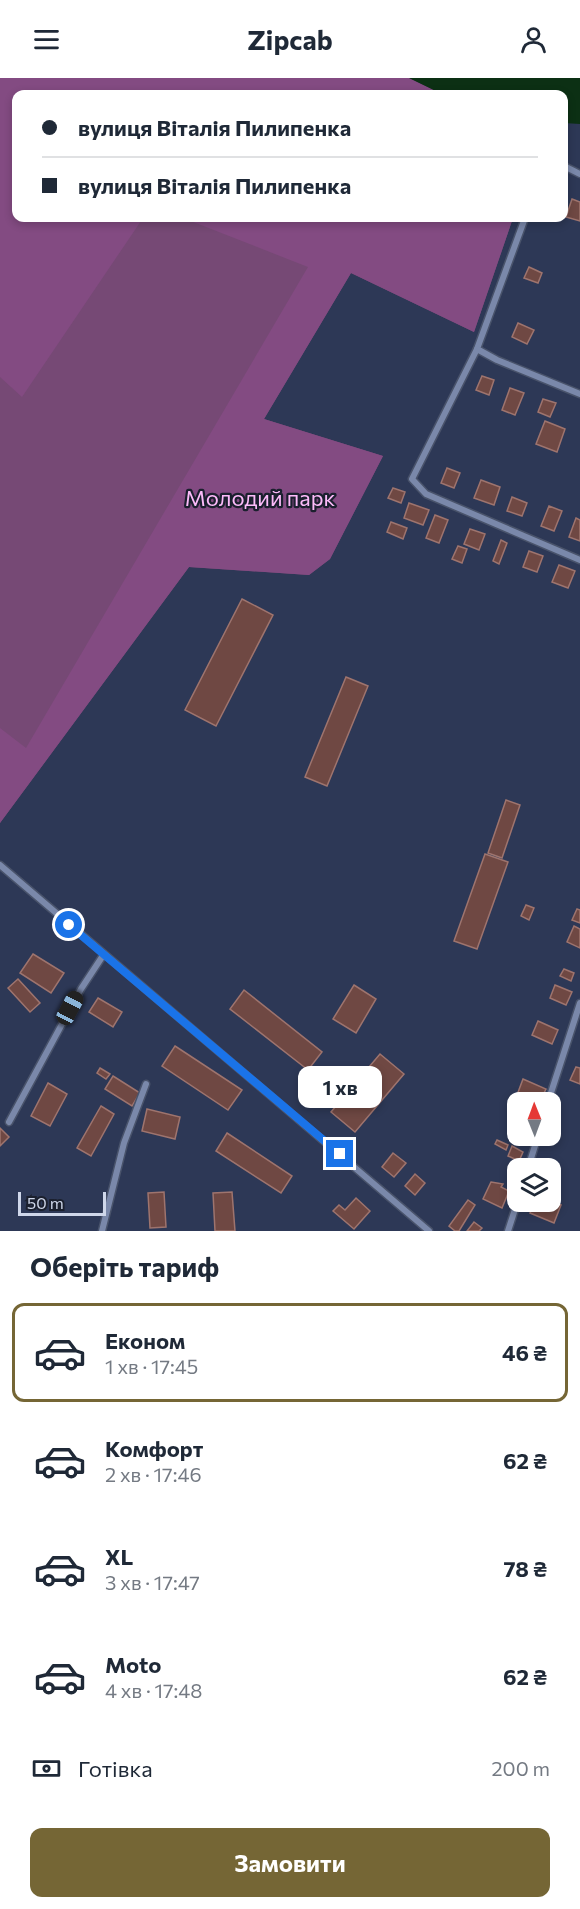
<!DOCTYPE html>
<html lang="uk">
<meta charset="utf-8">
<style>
:root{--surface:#fff;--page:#f2f2f3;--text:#1f2937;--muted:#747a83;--line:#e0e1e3;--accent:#756635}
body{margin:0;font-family:Commissioner,sans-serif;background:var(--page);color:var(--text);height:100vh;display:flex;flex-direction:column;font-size:22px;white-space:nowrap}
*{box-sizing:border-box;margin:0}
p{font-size:20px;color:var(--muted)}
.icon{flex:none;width:33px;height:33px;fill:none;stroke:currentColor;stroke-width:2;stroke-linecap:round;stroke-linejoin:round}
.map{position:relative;height:1153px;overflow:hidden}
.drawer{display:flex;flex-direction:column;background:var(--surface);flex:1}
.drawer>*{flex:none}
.top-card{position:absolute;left:12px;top:12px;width:556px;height:132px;border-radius:12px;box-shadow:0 3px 9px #0003;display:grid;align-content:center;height:132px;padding:0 30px;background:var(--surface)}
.needle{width:39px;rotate:359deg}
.tools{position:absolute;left:507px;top:1014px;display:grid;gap:12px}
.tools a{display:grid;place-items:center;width:54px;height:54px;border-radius:12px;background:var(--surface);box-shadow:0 3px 9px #0003;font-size:30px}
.scale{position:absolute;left:18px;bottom:15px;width:88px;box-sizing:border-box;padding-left:6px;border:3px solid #cfd7ea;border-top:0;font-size:16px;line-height:21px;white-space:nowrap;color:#cfd7ea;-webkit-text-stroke:4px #1b202e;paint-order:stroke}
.end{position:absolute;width:27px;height:27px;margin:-14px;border:8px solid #1a73e8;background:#fff;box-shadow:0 0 0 3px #fff}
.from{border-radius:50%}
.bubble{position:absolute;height:42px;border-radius:12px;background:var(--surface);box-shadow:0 3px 9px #0003;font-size:20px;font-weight:700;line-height:42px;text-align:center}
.car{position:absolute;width:18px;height:36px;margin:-18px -9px;border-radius:8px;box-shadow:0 0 4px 2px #0007;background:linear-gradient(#222 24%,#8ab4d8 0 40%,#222 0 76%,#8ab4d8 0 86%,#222 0)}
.top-card b{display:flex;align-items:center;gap:21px;height:57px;font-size:22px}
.top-card b+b{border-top:2px solid var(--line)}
.top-card i{width:15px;height:15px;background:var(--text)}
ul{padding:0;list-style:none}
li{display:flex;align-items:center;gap:18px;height:99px;margin:0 12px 9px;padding:0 18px;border:3px solid transparent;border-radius:12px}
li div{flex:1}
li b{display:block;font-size:22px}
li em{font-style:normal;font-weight:700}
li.on{border-color:var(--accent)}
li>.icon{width:54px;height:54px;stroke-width:1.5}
h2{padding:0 30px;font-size:27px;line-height:72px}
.pay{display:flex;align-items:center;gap:15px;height:66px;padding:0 30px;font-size:22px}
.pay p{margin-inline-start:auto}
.cta{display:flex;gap:12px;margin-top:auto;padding:12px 30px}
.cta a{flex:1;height:69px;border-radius:12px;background:var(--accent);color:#fff;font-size:24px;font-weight:700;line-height:69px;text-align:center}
header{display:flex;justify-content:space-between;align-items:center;height:78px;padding:0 30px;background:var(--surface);font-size:27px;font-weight:700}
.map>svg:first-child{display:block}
.green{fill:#764975}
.forest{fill:#834b82}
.water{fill:#0c3014}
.building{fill:#6f4843;stroke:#9e746e;stroke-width:1.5}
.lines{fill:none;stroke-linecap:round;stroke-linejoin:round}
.street-casing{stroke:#49536b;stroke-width:9}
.street{stroke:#7a88aa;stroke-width:6}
.route{stroke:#1a73e8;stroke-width:8}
.labels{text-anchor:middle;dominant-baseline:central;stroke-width:4.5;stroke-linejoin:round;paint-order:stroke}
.park-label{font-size:22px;fill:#fdbbfa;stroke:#1b202e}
</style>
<header><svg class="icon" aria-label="menu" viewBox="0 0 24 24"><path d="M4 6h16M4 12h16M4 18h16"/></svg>Zipcab<svg class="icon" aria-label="person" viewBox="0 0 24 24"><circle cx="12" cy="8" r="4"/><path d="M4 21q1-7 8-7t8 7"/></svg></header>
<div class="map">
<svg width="580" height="1153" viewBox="0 0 580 1153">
<rect width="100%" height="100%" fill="#2d3856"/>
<!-- green -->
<polygon class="green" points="0,0 409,0 442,16 16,16 16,140 513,140 474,254 351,195 264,341 383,378 330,481 309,497 189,489 0,745"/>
<!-- forest -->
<g class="forest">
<polygon points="0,0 409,0 442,16 16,16 16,140 143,140 22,319 0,299"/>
<polygon points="183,140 513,140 474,254 351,195 264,341 383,378 330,481 309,497 189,489 0,745 0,650 26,670 308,189"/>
</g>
<!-- water -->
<polygon class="water" points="409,0 580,0 580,46 564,45 564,16 442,16"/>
<!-- building -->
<g class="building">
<polygon points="572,121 580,124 580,143 566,139"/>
<polygon points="529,189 542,195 538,205 524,200"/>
<polygon points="518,245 534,252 527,266 512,259"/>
<polygon points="482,298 494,302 489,317 476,312"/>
<polygon points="510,310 524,315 515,337 502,332"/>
<polygon points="543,321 556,325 550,339 538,334"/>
<polygon points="545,343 565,351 557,374 536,366"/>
<polygon points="447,390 460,395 454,410 441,405"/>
<polygon points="481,402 500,409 494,427 474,420"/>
<polygon points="393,410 405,414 401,425 388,420"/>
<polygon points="512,419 527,425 522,438 507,433"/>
<polygon points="409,425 429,432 423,447 404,440"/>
<polygon points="549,428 562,433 554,453 541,448"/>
<polygon points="435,437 448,442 439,465 426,460"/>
<polygon points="576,440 580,442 580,463 569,459"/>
<polygon points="391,444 407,450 403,461 387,454"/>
<polygon points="470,451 485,456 479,472 464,466"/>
<polygon points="501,462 507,465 499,486 493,483"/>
<polygon points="458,468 467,471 462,485 452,481"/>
<polygon points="529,473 543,478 537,494 523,489"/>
<polygon points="559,487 575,493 568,510 552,504"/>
<polygon points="242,521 273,537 216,648 185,632"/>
<polygon points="346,599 368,608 327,708 305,699"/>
<polygon points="506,722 520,727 502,780 488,775"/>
<polygon points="485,776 508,784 477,871 454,863"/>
<polygon points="526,827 534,830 529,842 521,838"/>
<polygon points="577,831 580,832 580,845 572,842"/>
<polygon points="574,848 580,851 580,870 567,864"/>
<polygon points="33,876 64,895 51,915 20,895"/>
<polygon points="564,891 574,895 571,903 560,898"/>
<polygon points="18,901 40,925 30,934 8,910"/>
<polygon points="354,907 376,921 356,955 333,941"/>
<polygon points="555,907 572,914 566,927 550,920"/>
<polygon points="244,912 322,974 308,992 230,931"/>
<polygon points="98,920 122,934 113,949 89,934"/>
<polygon points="538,943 558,952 552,966 532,957"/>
<polygon points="175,968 242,1012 228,1032 162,988"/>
<polygon points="380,976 404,996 355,1054 331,1034"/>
<polygon points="576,989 580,990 580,1006 570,1002"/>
<polygon points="100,990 110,996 106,1001 97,995"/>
<polygon points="113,998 140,1015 132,1028 105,1011"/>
<polygon points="523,1001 546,1011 541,1021 529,1015 526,1022 517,1017"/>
<polygon points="48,1005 67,1016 50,1048 31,1038"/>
<polygon points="101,1028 114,1036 91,1078 77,1070"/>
<polygon points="147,1031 180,1039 175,1061 142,1053"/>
<polygon points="518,1044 518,1058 529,1058 526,1064 511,1058"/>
<polygon points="0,1050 9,1059 0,1068"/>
<polygon points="227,1055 292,1098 281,1115 216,1073"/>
<polygon points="497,1062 508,1067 506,1072 495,1066"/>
<polygon points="512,1068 523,1074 519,1083 508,1078"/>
<polygon points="393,1075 406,1085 394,1099 382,1089"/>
<polygon points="415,1096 425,1105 415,1117 405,1108"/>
<polygon points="491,1104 503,1106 501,1109 509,1113 502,1130 483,1121"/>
<polygon points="164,1114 166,1149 150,1150 148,1115"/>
<polygon points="232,1114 235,1153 215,1153 213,1115"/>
<polygon points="356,1120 370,1133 354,1151 333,1133 339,1127 345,1132"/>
<polygon points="468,1122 475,1127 459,1153 455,1153 449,1148"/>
<polygon points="550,1123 561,1127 554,1145 530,1135 535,1124"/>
<polygon points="474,1144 482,1150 479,1153 467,1153"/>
</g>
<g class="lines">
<!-- street casing -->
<g class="street-casing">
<g id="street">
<polyline points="564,88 580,96"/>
<polyline points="525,140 477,271 497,282 580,316"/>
<polyline points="477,271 412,401 426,416 580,482"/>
<polyline points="0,787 429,1153"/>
<polyline points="548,1024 580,925"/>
<polyline points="9,1044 81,911 104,876"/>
<polyline points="528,1090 538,1058"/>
<polyline points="102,1153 124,1065 146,1006"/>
<polyline points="508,1153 518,1122"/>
</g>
</g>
<!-- street -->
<use href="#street" class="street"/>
</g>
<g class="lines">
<!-- route -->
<polyline class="route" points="69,847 340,1076"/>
</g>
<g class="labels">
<!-- park labels -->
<g class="park-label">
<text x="260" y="419">Молодий парк</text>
</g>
</g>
</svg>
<div class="tools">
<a><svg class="needle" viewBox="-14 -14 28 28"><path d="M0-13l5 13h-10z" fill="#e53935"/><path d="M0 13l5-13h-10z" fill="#747a83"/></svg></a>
<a><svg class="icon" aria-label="layers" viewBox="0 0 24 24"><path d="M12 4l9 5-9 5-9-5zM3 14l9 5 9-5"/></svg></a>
</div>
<div class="scale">50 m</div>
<i class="end from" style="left:69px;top:847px"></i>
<i class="end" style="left:340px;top:1076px"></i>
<div class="bubble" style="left:298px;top:988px;width:84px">1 хв</div>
<i class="car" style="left:70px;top:930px;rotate:28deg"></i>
<div class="top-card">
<b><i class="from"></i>вулиця Віталія Пилипенка</b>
<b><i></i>вулиця Віталія Пилипенка</b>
</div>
</div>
<section class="drawer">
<h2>Оберіть тариф</h2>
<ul>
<li class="on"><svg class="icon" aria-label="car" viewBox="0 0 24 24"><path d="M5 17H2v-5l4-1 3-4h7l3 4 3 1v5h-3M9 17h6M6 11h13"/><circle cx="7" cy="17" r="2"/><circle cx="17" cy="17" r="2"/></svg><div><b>Економ</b><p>1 хв · 17:45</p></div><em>46 ₴</em></li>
<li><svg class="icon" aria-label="car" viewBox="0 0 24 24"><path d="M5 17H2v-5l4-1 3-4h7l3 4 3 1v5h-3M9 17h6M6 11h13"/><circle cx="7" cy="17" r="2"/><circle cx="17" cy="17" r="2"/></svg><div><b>Комфорт</b><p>2 хв · 17:46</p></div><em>62 ₴</em></li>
<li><svg class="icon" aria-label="car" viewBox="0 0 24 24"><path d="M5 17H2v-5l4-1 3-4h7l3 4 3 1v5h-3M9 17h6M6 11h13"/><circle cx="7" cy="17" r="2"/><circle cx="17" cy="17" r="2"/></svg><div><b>XL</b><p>3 хв · 17:47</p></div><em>78 ₴</em></li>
<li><svg class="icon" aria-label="car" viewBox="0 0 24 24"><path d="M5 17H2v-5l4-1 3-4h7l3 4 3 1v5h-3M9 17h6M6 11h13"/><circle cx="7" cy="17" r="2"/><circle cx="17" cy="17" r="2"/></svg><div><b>Moto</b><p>4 хв · 17:48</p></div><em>62 ₴</em></li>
</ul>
<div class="pay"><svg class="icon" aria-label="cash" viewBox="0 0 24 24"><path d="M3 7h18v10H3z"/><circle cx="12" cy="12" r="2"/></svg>Готівка<p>200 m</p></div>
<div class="cta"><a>Замовити</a></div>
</section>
